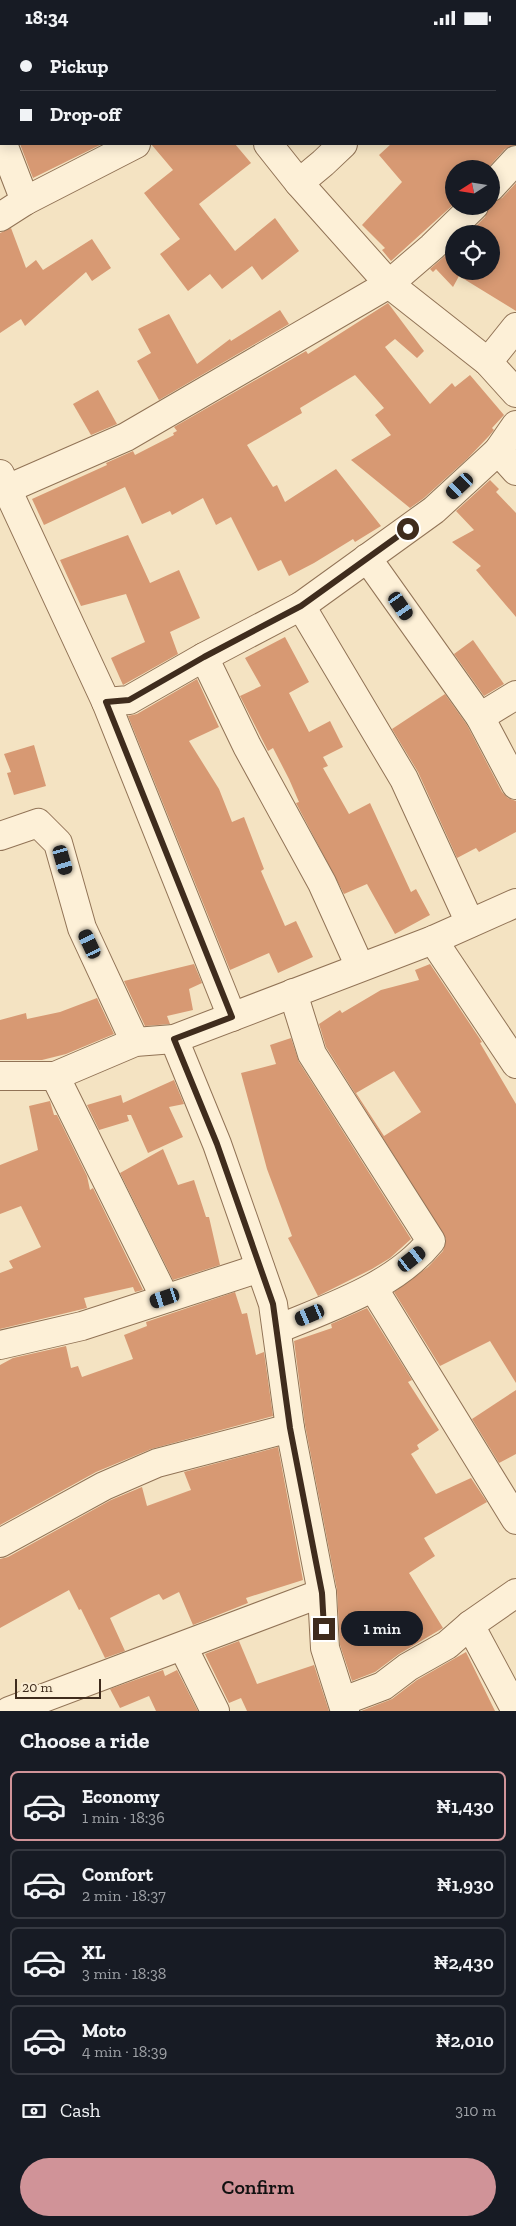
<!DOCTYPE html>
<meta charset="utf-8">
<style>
:root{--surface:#171b24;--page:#20242c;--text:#f1f3f6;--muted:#9ea1a6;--line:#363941;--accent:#d09398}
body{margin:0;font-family:"Zilla Slab",serif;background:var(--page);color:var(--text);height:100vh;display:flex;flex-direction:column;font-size:19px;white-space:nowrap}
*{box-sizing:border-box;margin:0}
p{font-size:16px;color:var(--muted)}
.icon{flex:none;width:28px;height:28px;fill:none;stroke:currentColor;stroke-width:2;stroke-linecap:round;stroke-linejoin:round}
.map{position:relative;height:1676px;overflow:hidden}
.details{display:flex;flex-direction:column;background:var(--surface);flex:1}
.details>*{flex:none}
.hud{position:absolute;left:0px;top:0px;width:516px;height:110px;box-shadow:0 2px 12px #0003;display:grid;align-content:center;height:110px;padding:0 20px;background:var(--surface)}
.needle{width:32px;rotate:258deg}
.buttons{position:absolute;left:445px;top:125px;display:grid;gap:10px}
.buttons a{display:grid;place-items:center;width:55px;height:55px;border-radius:50%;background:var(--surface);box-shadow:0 2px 12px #0003;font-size:25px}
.scale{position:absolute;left:15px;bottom:12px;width:86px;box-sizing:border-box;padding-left:5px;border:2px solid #3f2c1d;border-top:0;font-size:14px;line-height:18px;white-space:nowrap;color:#3f2c1d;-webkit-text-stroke:4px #faedd3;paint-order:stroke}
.end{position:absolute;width:22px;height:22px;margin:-11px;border:6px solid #3f2c1d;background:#fff;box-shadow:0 0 0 2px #fff}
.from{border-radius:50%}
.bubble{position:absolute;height:35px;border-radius:18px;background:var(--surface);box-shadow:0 2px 12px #0003;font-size:16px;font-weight:600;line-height:35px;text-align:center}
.car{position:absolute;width:15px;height:30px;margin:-15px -8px;border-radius:6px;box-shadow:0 0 4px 1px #0007;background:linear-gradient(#222 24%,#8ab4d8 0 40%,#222 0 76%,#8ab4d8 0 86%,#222 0)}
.hud b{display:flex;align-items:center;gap:18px;height:48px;font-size:19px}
.hud b+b{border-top:1px solid var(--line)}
.hud i{width:12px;height:12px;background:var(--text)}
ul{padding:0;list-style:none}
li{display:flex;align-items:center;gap:15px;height:70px;margin:0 10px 8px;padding:0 10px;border:2px solid var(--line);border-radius:8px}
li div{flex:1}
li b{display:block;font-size:19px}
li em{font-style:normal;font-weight:600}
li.selected{border-color:var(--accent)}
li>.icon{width:45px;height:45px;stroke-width:1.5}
h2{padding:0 20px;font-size:22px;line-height:60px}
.pay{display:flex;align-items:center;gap:12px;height:55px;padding:0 20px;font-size:19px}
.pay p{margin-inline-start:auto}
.primary-button{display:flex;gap:10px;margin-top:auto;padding:10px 20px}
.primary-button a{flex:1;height:58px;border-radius:30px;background:var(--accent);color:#111;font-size:20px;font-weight:600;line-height:58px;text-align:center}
.status{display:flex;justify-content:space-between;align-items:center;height:35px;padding:0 25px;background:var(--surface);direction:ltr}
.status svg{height:14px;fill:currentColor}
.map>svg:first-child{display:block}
.building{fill:#d79973;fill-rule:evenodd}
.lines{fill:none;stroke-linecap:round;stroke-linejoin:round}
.minor-casing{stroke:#917356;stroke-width:30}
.minor{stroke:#fdf0d7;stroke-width:28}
.route{stroke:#3f2c1d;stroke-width:6}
</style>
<div class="status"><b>18:34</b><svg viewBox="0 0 49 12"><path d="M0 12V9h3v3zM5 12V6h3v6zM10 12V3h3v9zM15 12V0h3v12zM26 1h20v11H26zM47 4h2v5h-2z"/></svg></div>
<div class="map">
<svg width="516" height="1676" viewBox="0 0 516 1676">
<rect width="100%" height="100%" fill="#f4e3c2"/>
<!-- building -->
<g class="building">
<polygon points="20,109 102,109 33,143"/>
<polygon points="151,109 235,109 251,128 199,169 235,216 275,183 299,216 262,245 252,231 222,254 210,239 188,256 160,219 180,204 144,158 173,135"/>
<polygon points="391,109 516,109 516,110 505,114 487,134 454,134 454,169 391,226 382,215 385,213 362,190 402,147 379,120"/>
<polygon points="516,148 516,276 459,241 453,252 436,234 433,237 430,234 454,213 454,236 491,236 491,199 468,199 485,182 489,171 491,171 491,167 502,163"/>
<polygon points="11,193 26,233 36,225 43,235 92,204 111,233 92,246 86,237 25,291 21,284 0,298 0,198"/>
<polygon points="388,268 424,316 417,323 395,304 385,312 430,369 452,348 455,352 470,340 504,380 492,393 494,395 489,401 468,423 424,463 410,473 351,425 391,400 375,380 384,373 355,340 300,373 302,378 247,410 273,452 277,450 285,467 336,434 381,491 355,507 353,504 314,528 289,541 281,525 258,536 231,482 216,490 203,463 172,480 170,476 142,489 125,452 44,490 32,464 107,430 106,428 133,416 135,420 174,400 173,398 177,396 174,392 306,316 308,319"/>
<polygon points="280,275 289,289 159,365 137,326 151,318 138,294 169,279 197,329 230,304 231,306"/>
<polygon points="98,355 117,389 91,400 73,369"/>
<polygon points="490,445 499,454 496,457 516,478 516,582 476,535 481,531 452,507 474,495 456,476"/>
<polygon points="128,500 150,548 179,535 200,583 170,597 178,619 123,650 111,623 145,607 126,559 81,571 60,525"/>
<polygon points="285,602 309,647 289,658 309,697 330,686 343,712 323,722 328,731 323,733 349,779 370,768 411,857 416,854 430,880 395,899 367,849 344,859 296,768 299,767 289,744 273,713 268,716 240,661 261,651 245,623"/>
<polygon points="473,605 504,649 484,661 454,619"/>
<polygon points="197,644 219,692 189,706 219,754 232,787 244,782 264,834 261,836 285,891 296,886 313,922 278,938 269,918 230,935 128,681 137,679"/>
<polygon points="445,659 467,690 502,757 508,763 516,766 516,797 479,817 476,813 457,823 418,737 392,694"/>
<polygon points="34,710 46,751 14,760 7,738 11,737 4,719"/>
<polygon points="194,929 202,948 189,954 193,975 167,981 170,989 145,991 124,946"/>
<path d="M430 929 482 1007 480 1008 516 1069V1348L490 1306 440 1331 394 1257 428 1232 443 1216 446 1204 326 1012 319 989 340 975 342 978 381 955 419 945 415 935ZM394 1036 421 1077 384 1101 356 1058Z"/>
<polygon points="97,963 114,999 66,1019 42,1025 0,1025 0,985 26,978 27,984 60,977"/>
<polygon points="291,1003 299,1027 411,1204 390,1223 372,1234 318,1261 288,1203 292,1201 267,1134 241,1038 276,1029 270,1010"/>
<polygon points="174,1045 184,1069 169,1072 183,1102 148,1118 131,1080 127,1080 129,1086 99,1095 87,1070 121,1060 123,1068"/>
<polygon points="50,1066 54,1080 57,1080 87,1141 90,1155 93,1153 143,1255 135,1257 133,1252 84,1263 87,1273 0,1294 0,1238 13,1233 9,1226 41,1212 21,1171 0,1179 0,1130 38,1115 29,1071"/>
<polygon points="163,1114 178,1150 194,1145 206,1182 209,1182 220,1230 173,1245 120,1138"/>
<polygon points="235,1257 242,1279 247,1278 256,1320 264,1317 273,1381 151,1414 96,1437 0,1490 0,1330 13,1323 66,1311 71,1333 78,1331 82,1342 133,1324 124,1300 147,1291 146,1287"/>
<polygon points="367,1273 412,1345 408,1347 439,1395 417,1410 419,1414 411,1419 436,1459 471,1443 487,1467 424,1503 435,1521 409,1538 443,1593 399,1619 375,1637 352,1646 340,1610 337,1555 305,1390 294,1306 332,1293 331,1289"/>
<polygon points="516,1355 516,1419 499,1428 472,1384"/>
<polygon points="278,1412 303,1545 246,1563 248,1568 193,1590 179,1557 163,1565 159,1559 154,1561 110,1583 125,1616 105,1623 81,1574 79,1575 69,1555 0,1593 0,1524 8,1522 111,1465 142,1452 147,1471 191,1455 184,1437"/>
<polygon points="239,1606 257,1649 314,1630 329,1676 247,1676 241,1663 229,1668 205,1619"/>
<polygon points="466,1617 495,1676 361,1676 392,1664 417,1645"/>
<polygon points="163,1635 165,1641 177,1635 198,1676 156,1676 149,1661 120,1673 110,1654"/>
</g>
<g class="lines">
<!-- minor casing -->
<g class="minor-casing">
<g id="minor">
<polyline points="6,1 9,0"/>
<polyline points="464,1 466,0"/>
<polyline points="3,109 25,166"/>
<polyline points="268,109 299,148 389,249 488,327 516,358"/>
<polyline points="299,148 323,128 343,109"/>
<polyline points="491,152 516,125"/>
<polyline points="0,182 25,166 136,109"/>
<polyline points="488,327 516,292"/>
<polyline points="498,416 516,436"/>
<polyline points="0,439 106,667 232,982"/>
<polyline points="7,454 126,402 389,249 432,212 474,171"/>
<polyline points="367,523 480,682 516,750"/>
<polyline points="301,571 404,744 470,888"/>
<polyline points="204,622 247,711 322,848 360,932"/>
<polyline points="106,667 129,665 204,622 301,571 434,475 498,416 516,390"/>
<polyline points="480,682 516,660"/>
<polyline points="0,801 38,788 58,808 82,893 135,1007"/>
<polyline points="433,905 516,1029"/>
<polyline points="174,1004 217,1109 273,1269 290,1393 322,1558 325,1613 345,1676"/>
<polyline points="0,1041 55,1041 135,1007 174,1004 433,905 516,868"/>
<polyline points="55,1041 165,1263"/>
<polyline points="374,1254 516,1485"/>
<path d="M278 1294C330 1272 395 1251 431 1206L312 1019 293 958"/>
<polyline points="0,1310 82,1291 260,1233"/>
<polyline points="0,1508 104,1451 157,1428 290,1393"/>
<polyline points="470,1590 516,1676"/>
<polyline points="183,1612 215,1676"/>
<polyline points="343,1666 383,1651 408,1632 447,1610 470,1590 516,1558"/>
<polyline points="9,1676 322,1558"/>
</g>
</g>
<!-- minor -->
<use href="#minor" class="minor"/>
</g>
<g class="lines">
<!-- route -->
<polyline class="route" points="324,1594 322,1558 290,1393 273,1269 217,1109 174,1004 232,982 106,667 129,665 204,622 301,571 408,494"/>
</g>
</svg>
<div class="buttons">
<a><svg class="needle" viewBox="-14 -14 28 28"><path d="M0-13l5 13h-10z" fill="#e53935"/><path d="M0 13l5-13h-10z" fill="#9ea1a6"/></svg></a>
<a><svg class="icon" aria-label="locate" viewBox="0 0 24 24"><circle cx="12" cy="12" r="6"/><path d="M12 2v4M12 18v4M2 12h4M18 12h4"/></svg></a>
</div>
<div class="scale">20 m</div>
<i class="end from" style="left:408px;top:494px"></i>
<i class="end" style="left:324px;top:1594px"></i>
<div class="bubble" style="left:341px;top:1576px;width:82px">1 min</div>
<i class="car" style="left:460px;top:451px;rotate:227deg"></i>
<i class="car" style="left:401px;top:571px;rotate:145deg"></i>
<i class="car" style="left:63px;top:825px;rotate:164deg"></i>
<i class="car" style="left:90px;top:909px;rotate:335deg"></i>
<i class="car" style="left:412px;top:1224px;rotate:52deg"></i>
<i class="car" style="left:165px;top:1263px;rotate:252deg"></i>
<i class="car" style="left:310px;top:1280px;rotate:247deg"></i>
<div class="hud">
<b><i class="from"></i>Pickup</b>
<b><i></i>Drop-off</b>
</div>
</div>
<section class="details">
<h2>Choose a ride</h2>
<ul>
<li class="selected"><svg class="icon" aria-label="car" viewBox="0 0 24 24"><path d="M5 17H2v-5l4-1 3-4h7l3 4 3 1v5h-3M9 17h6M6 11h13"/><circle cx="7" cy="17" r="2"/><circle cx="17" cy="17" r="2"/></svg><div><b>Economy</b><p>1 min · 18:36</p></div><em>₦1,430</em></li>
<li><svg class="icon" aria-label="car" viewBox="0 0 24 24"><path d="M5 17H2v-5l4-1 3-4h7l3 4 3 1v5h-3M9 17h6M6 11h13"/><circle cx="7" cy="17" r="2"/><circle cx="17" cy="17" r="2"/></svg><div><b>Comfort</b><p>2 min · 18:37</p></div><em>₦1,930</em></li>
<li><svg class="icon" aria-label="car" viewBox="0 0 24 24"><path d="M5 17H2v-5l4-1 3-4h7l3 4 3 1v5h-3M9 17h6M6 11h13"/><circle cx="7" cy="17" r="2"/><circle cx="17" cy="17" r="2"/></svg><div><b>XL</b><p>3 min · 18:38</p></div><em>₦2,430</em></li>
<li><svg class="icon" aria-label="car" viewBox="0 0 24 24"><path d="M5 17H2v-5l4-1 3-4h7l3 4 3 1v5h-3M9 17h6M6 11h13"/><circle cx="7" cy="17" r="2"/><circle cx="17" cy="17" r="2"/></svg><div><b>Moto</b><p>4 min · 18:39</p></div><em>₦2,010</em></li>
</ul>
<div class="pay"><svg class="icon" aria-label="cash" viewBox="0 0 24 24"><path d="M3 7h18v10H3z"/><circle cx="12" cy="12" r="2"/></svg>Cash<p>310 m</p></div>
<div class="primary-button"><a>Confirm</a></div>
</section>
